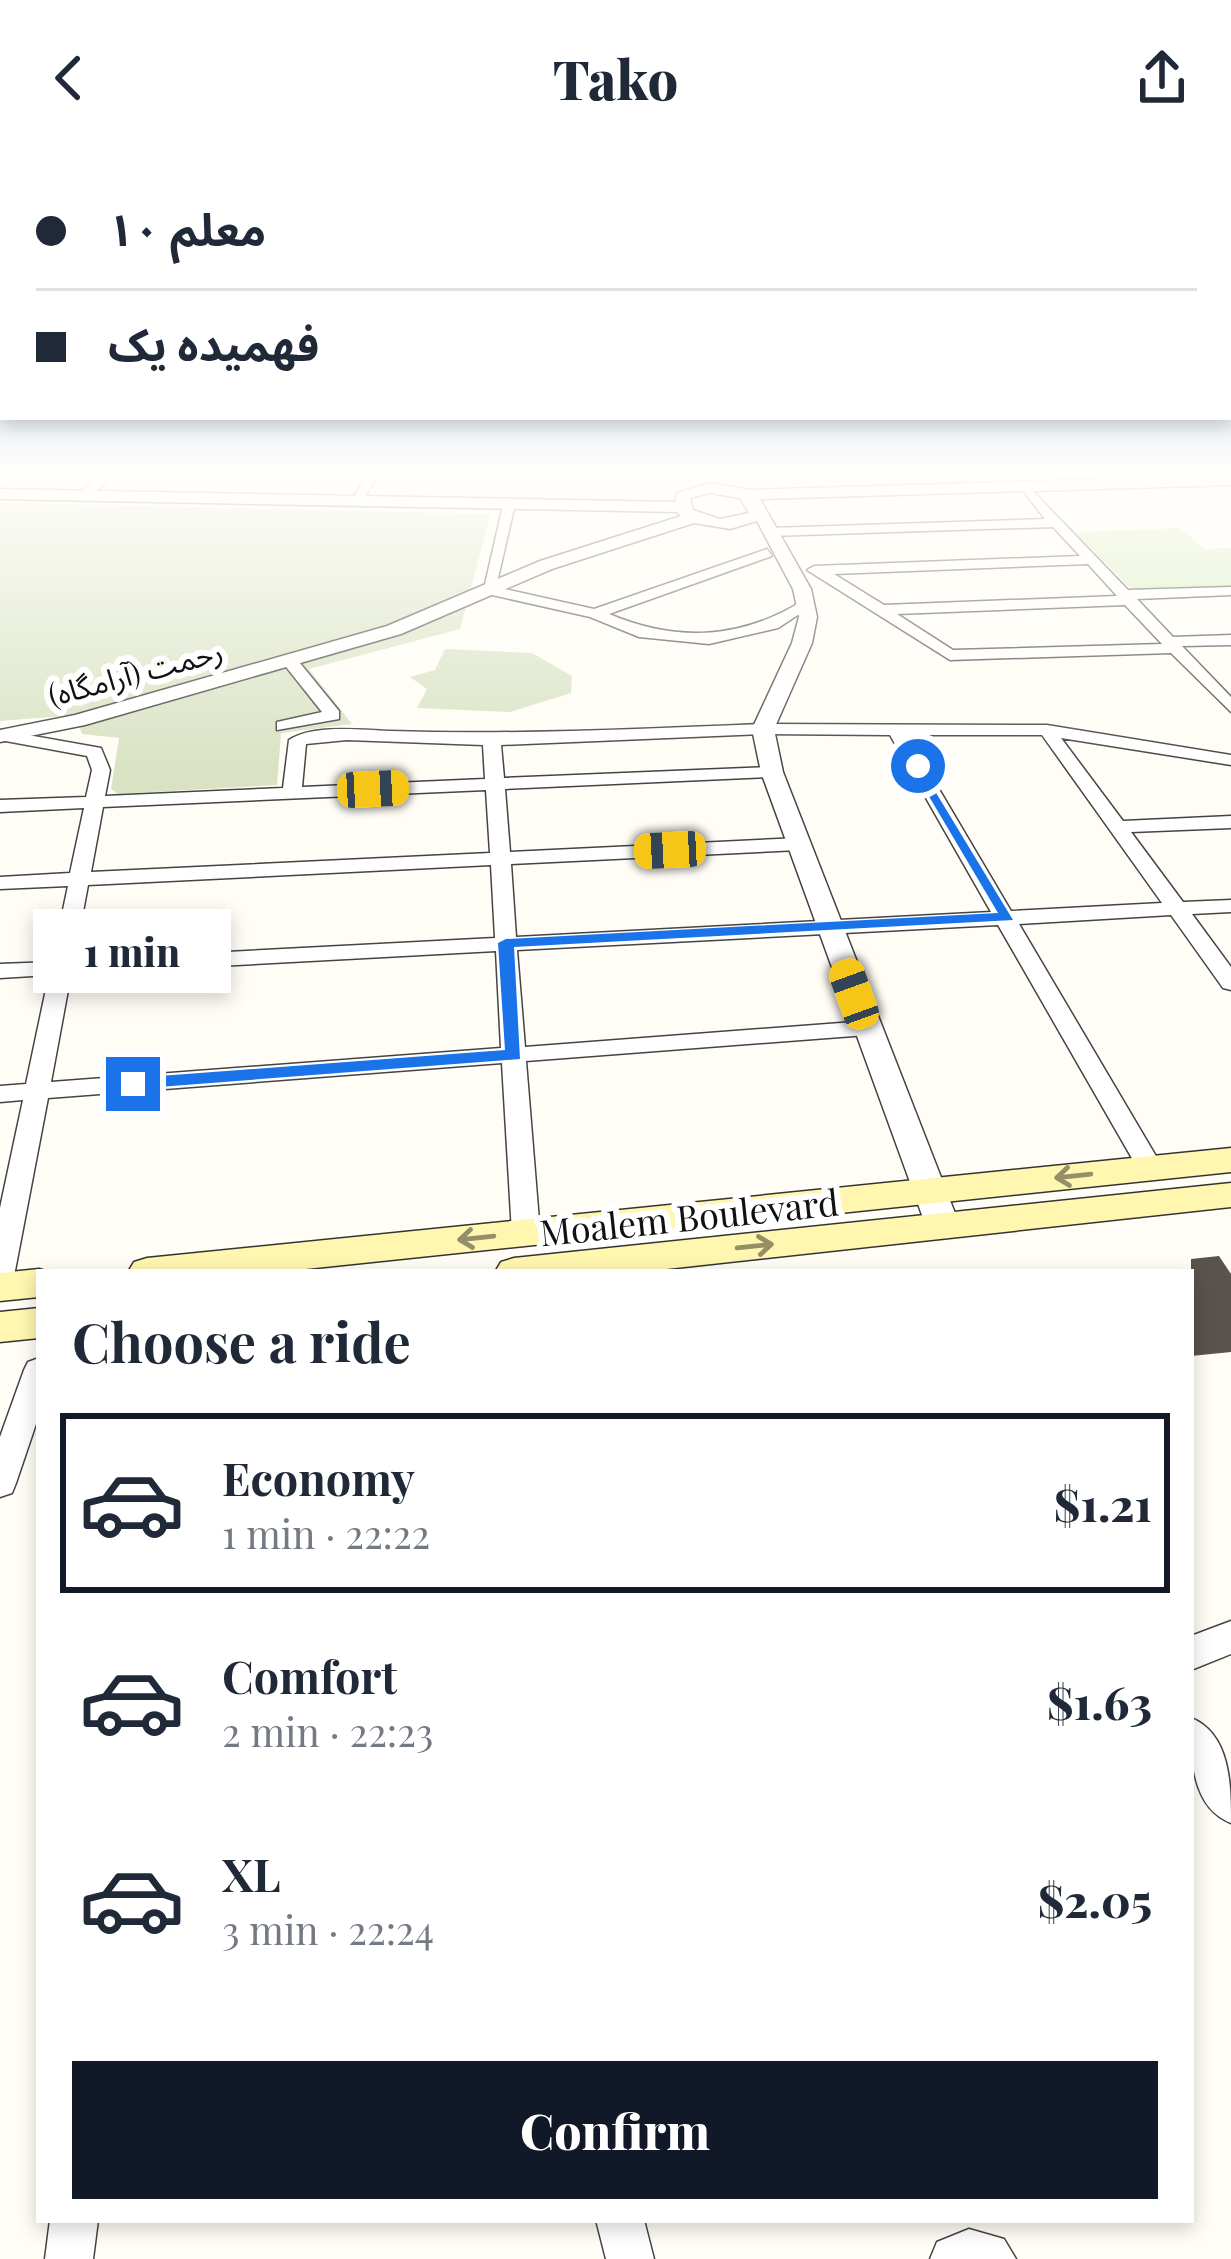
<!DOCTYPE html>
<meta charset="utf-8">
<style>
:root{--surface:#fff;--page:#f6f6f7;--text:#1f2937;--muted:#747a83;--line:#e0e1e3;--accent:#111827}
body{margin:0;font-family:"Playfair Display","Noto Sans Arabic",serif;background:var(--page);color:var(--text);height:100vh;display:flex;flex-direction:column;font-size:45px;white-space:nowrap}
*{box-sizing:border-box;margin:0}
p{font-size:39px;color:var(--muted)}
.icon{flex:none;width:66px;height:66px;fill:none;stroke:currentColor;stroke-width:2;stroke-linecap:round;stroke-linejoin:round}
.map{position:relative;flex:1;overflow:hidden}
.sheet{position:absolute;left:36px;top:1113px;width:1158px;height:954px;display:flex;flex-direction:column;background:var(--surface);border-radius:0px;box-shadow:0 6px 18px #0003}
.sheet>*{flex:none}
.top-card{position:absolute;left:0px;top:0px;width:1233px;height:264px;box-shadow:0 6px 18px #0003;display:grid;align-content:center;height:264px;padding:0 36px;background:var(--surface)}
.end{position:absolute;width:54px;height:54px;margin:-27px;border:15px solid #1a73e8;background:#fff;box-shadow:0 0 0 6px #fff}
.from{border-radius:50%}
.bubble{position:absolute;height:84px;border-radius:0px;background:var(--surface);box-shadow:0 6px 18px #0003;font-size:39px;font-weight:800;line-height:84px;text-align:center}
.car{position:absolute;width:36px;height:72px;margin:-36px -18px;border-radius:15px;box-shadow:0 0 9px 3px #0007;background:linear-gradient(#f5c518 24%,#345 0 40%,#f5c518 0 76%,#345 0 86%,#f5c518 0)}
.top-card b{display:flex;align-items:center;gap:42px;height:114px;font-size:45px}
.top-card b+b{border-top:3px solid var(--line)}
.top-card i{width:30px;height:30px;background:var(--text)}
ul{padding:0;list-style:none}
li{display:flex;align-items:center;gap:36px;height:180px;margin:0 24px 18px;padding:0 12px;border:6px solid transparent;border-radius:0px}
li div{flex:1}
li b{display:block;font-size:45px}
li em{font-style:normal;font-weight:800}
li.selected{border-color:var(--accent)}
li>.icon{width:108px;height:108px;stroke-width:1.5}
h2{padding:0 36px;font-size:54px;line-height:144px}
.action{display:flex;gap:24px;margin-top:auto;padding:24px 36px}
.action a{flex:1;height:138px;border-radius:0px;background:var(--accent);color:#fff;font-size:48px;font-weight:800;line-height:138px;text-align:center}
header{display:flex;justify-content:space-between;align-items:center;height:156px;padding:0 36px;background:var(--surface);font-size:54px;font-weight:800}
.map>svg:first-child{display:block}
.green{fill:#d5ebbd}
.cemetery{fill:#d9e3c4}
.building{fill:#5a524d}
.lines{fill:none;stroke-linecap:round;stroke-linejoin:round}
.minor-casing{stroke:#444;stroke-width:3}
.tertiary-casing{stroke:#444;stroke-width:3}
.secondary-casing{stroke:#333;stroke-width:3}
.minor{fill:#fff;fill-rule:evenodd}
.tertiary{fill:#fff;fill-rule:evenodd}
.secondary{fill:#fff6b0;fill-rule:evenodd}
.oneway{stroke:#948f68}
.route{fill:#1a73e8}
.labels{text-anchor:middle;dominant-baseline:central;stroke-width:12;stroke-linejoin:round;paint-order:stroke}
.far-street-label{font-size:30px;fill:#111;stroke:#fff}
.street-label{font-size:36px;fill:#111;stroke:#fff}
</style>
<header><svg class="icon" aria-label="back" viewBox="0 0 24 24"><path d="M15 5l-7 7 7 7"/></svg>Tako<svg class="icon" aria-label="share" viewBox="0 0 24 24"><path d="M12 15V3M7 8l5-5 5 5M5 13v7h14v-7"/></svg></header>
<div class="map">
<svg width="1231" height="2103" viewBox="0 0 1231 2103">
<rect width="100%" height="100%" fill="#fffdf5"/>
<!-- green -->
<polygon class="green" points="1180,372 1204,393 1231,392 1231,431 1143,434 1129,431 1075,376"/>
<!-- cemetery -->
<g class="cemetery">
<polygon points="0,347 484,358 490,360 460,473 309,513 352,568 281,577 277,629 118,638 111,633 119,582 82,578 76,559 0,565"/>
<polygon points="445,493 532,497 572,520 571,537 510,556 417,552 427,533 410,521 435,514"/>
</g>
<!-- building -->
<polygon class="building" points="1219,1100 1231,1118 1231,1196 1191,1200 1191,1103"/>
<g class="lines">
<!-- minor casing -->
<g class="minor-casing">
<g id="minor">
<polygon points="103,315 117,315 89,342 81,342 81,336"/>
<polygon points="369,315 381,315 360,348 350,348"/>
<path d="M1017 327H1025L1128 434 1231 431V439L1137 443 1173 481 1231 479V489L1182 490 1231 541V556L1171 497 950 504 807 414 814 410 1080 400 1053 371 770 380 763 376 770 372 1045 363ZM1088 408 1117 440 884 449 834 418ZM1125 449 1162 488 953 494 897 458Z"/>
<path d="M504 345 515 348 496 431 594 453 767 393 772 400 609 458C676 486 738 484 801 446L813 449 778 472 709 488 639 481 590 461 483 437Z"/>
<polygon points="283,501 295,501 339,555 339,563 277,574 277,566 322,556 283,507"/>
<path d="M763 568 1047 569 1231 599V609L1061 582 1123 665 1231 660V672L1131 676 1183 746 1231 744V756L1192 758 1231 811V834L1223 832 1171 759 1019 768 1163 1012 1159 1018H1141L998 769 517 794 525 891 867 865 879 872 867 879 526 905 540 1077 526 1087 512 1077 502 907 48 942 14 1120 10 1127 0 1130V1052L23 944 0 946V930L26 928 49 819 0 822V808L52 806 68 730 0 733V721L70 717 84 652 0 656V644L86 641 92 614 87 600 0 584V574L101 592 110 614 105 640 283 632 289 584C313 568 361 574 390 575 514 579 638 573 763 568ZM763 578 890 579 991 756 516 781 511 708 799 694 809 688 799 682 510 696 505 633 772 621 781 616 772 611 504 622 501 589ZM907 579H1042L1162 747 1011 755ZM347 584 483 589 485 623 302 631 306 588ZM486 634 490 697 91 716 103 651ZM491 709 495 782 74 804 88 729ZM496 795 501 892 51 926 71 818Z"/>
<polygon points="39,1202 39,1259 16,1327 12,1337 0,1341 0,1281 24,1214 28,1206"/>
<polygon points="1231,1465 1231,1498 1191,1514 1191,1480"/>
<path d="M1191 1562C1231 1578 1231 1630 1231 1667 1190 1651 1191 1599 1191 1562Z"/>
<polygon points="50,2064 98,2064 93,2103 45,2103"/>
<polygon points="596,2064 644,2064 654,2103 606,2103"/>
<polygon points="969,2073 1004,2083 1016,2103 930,2103 937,2086"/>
</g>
</g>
<!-- tertiary casing -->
<g class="tertiary-casing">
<path id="tertiary" d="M1231 319V329L760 343 811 433 817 461 812 487 774 573 783 616 960 1070 955 1078H931L926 1070 761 616 752 573 792 487 799 461 793 433 757 365 730 373 694 367 552 413 401 478 85 569 0 586V574L75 559 387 470 540 405 681 360 677 356 0 343V333L675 346 677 337 710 327 749 334ZM710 337 740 342 749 357 720 363 693 354 690 342Z"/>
</g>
<!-- secondary casing -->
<g class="secondary-casing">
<g id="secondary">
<polygon points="1231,992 1231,1016 277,1116 128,1116 134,1106 147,1102"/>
<polygon points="1231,1027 1231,1051 639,1116 495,1116 501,1106 514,1102"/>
<polygon points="39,1113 49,1116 39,1116 39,1141 0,1145 0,1117"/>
<polygon points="39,1152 39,1182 0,1186 0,1156"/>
</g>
</g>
<!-- minor -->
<use href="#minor" class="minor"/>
<!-- tertiary -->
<use href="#tertiary" class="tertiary"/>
<!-- secondary -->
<use href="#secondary" class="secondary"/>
</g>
<!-- one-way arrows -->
<defs><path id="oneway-shaft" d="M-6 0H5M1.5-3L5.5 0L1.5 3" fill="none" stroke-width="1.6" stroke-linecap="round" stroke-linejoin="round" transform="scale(3)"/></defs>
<g class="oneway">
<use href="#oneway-shaft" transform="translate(1073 1020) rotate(174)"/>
<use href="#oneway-shaft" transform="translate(476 1082) rotate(174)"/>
<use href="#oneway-shaft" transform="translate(755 1090) rotate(-6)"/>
</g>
<!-- sky -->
<linearGradient id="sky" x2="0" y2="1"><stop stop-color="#95c6ee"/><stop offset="0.52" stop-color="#fffefa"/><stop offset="1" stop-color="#fffefa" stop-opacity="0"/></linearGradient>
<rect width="1231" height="610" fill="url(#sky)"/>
<!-- route -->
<polygon class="route" points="918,607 1013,764 514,791 520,903 133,933 124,928 133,922 505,894 498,787 506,783 998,757 911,610"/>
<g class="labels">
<!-- far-street labels -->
<g class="far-street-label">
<text transform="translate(135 516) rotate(-15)">رحمت (آرامگاه)</text>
</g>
<!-- street labels -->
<g class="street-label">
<text transform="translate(689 1060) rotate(-6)">Moalem Boulevard</text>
</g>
</g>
</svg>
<i class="end from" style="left:918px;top:610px"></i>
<i class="end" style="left:133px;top:928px"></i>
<div class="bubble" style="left:33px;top:753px;width:198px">1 min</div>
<i class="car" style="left:373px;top:633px;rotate:87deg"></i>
<i class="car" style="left:670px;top:694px;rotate:267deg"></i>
<i class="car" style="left:854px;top:838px;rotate:340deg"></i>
<div class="top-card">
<b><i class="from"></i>معلم ۱۰</b>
<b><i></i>فهمیده یک</b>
</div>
<section class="sheet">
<h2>Choose a ride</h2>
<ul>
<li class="selected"><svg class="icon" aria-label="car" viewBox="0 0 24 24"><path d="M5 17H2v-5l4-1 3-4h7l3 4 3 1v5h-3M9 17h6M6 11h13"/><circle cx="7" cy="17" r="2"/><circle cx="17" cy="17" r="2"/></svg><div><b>Economy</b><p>1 min · 22:22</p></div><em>$1.21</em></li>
<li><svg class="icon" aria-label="car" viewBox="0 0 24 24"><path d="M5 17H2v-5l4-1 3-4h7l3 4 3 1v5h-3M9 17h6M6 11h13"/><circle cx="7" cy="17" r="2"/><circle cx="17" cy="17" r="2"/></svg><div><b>Comfort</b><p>2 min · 22:23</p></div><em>$1.63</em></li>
<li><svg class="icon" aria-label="car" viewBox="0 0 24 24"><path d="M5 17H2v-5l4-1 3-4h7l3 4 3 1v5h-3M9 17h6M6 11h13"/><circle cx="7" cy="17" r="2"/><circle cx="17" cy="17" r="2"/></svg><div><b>XL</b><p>3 min · 22:24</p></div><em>$2.05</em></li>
</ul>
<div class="action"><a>Confirm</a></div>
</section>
</div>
